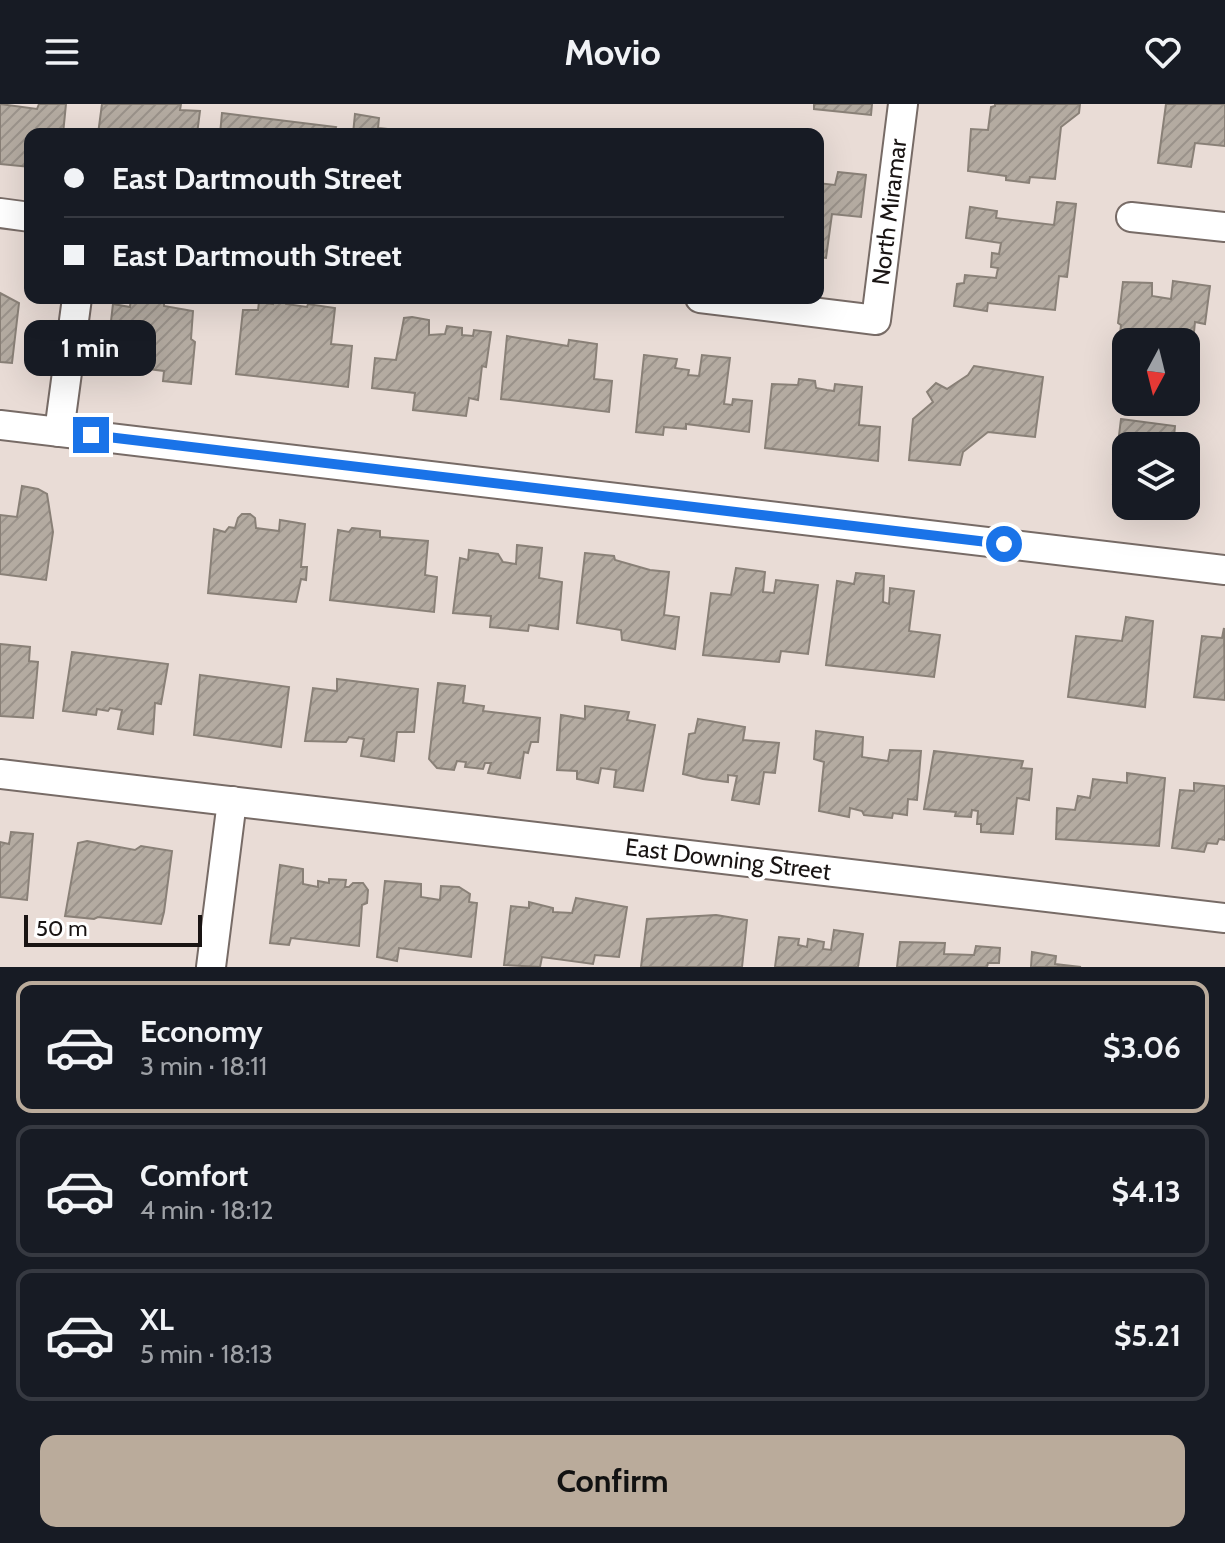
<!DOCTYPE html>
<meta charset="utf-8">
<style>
:root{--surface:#171b24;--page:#20242c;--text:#f1f3f6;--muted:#9ea1a6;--line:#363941;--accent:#baab9b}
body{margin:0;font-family:Cabin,sans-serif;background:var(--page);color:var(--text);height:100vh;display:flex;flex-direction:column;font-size:30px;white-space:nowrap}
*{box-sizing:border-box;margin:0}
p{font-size:26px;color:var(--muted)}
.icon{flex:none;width:44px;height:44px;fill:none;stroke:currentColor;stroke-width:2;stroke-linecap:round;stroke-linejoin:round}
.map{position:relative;height:863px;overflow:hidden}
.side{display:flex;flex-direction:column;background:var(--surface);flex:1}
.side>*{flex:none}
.hud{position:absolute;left:24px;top:24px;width:800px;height:176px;border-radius:16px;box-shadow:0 8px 32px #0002;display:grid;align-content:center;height:176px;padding:0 40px;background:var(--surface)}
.needle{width:52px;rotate:187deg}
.controls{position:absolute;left:1112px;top:224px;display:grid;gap:16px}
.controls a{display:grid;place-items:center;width:88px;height:88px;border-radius:16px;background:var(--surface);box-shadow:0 8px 32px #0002;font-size:40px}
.scale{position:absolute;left:24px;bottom:20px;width:178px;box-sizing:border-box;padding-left:8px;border:4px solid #191413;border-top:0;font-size:22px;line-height:28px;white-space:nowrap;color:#191413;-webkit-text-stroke:6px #fff;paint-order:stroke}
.end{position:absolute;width:36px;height:36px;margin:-18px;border:10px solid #1a73e8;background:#fff;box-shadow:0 0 0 4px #fff}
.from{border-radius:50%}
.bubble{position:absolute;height:56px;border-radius:16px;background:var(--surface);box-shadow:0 8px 32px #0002;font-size:26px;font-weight:700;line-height:56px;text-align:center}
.hud b{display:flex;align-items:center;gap:28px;height:76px;font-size:30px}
.hud b+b{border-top:2px solid var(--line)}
.hud i{width:20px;height:20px;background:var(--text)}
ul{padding:14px 0 0;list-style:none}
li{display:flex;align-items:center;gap:24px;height:132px;margin:0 16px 12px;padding:0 24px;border:4px solid var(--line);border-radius:16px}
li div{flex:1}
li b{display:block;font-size:30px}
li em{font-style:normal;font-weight:700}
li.on{border-color:var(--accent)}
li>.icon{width:72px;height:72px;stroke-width:1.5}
.button{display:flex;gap:16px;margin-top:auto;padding:16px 40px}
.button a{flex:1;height:92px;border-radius:16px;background:var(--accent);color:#111;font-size:32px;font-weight:700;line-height:92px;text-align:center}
header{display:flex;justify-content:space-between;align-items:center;height:104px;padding:0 40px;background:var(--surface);font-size:36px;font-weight:700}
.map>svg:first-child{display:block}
.building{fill:url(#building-hatch);stroke:#898077;stroke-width:2}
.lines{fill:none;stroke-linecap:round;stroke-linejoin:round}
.minor-casing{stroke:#776b66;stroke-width:32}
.minor{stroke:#fff;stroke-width:28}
.route{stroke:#1a73e8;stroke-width:10}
.labels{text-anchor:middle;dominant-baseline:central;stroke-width:8;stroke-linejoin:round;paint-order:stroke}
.street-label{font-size:24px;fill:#191413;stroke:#fff}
</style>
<header><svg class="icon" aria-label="menu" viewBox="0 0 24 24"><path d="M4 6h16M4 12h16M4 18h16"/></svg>Movio<svg class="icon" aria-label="heart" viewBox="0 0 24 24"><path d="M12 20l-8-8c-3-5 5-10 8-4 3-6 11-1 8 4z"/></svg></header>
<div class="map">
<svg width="1225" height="863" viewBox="0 0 1225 863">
<defs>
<pattern id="building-hatch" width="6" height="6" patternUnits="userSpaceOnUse" patternTransform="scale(2)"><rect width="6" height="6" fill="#b4aba1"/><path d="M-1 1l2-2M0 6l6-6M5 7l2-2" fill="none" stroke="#9a928a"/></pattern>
</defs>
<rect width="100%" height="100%" fill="#e9dcd6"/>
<!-- building -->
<g class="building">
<polygon points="0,0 37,5 39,0 66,0 63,30 30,30 30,63 0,60"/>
<polygon points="102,0 181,0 180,6 200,7 197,30 98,30"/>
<polygon points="814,0 872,0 871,11 814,5"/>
<polygon points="995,0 1080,0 1079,9 1061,23 1055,75 1030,73 1029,79 1006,76 1006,72 968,67 971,25 988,26 991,3 995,2"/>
<polygon points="1166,0 1225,0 1225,42 1195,39 1191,63 1158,59"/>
<polygon points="222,9 336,23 334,30 220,30"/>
<polygon points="355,10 379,14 378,24 437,30 353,30"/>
<polygon points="838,68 866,71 861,113 832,110 826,154 818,153 818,79 835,81"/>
<polygon points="1057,98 1076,100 1067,173 1059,172 1055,206 988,199 987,207 954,202 957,180 964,179 965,171 996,174 998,164 991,163 992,149 999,150 1001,139 966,134 970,103 997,107 996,114 1054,121"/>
<polygon points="1173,177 1210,182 1205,220 1195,218 1191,258 1186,258 1186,238 1126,238 1126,243 1122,242 1119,238 1121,221 1118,219 1123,178 1152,179 1152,192 1171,195"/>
<polygon points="0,189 19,199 12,259 0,258"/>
<polygon points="131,194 164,194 164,202 193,207 191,235 195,238 191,280 163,277 164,267 106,260 113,200 130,203"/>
<polygon points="273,195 286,196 286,200 307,203 308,200 335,204 331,240 352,242 348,283 236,270 243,206 258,206 259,198 273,200"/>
<polygon points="412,213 429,216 429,231 445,230 447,222 462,224 462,231 473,232 474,226 491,228 486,263 482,262 478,296 469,294 466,312 413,306 415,289 372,284 375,254 396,256 404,214"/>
<polygon points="507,232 568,242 569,236 597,240 594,275 612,277 609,308 501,295"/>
<polygon points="644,251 677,255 675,264 689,266 688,271 699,272 702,251 730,254 724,300 732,301 733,295 752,297 749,328 686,320 686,325 664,323 663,331 636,328"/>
<polygon points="974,262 1043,273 1035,333 988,328 963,348 960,361 909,356 913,315 933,298 927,288 936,279 947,285 968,271"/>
<polygon points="799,275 815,277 816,284 827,286 834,287 835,280 862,283 859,321 880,323 878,357 765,344 772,280 798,281"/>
<polygon points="1121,315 1175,322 1174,333 1193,336 1186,394 1186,342 1126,342 1126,382 1113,380"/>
<polygon points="22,382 38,385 47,390 53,428 46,476 0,470 0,411 17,413"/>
<polygon points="242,410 250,410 255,414 256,424 279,427 280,416 305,420 301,463 307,463 306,476 301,475 296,498 208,489 214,425 225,428 229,423 235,424 238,414"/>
<polygon points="352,424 380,427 380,433 428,437 425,471 437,473 434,508 330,496 338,426 349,428"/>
<polygon points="517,441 542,444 539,474 562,478 558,525 529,521 528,527 490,523 491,512 453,509 460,454 468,456 469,446 498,450 503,458 516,460"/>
<polygon points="585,449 614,452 615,456 650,466 669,468 664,511 679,513 675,545 622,536 621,526 577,519"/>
<polygon points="736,464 765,468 763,488 774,489 776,476 818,481 808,550 781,547 779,558 703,551 711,489 731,491"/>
<polygon points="856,469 884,472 883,498 889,500 890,484 914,487 909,527 940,531 934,573 826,561 837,477 854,480"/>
<polygon points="1126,513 1153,517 1145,603 1068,593 1076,532 1122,537"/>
<polygon points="1224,524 1225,596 1194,593 1202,532 1222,534"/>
<polygon points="0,540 30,543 29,557 38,558 33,614 0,612"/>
<polygon points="72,548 168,560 161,600 155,599 153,630 118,625 122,606 110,604 108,607 97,605 96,611 63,607"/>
<polygon points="200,571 289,583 281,643 194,631"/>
<polygon points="337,575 418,585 414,628 397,628 394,657 361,652 364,635 349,633 346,638 305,637 313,584 337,587"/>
<polygon points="438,579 465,582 463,599 484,602 483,607 540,614 538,638 531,638 528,649 524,648 520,674 488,669 491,659 485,659 483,665 465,663 466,658 457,657 454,666 437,664 429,655"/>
<polygon points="585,602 629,608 627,616 655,621 643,687 614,683 616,666 601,664 598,679 577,675 577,667 557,666 561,611 585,615"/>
<polygon points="698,615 745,623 743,636 779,639 775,669 764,668 759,700 732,696 737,672 728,671 728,678 703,675 683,670 689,630 695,629"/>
<polygon points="816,627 863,633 862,653 888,657 890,646 921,647 917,696 908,695 907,711 893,709 892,714 864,711 862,707 850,704 849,713 819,707 824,658 814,655"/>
<polygon points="934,647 1023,657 1021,664 1032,665 1029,696 1017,694 1013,730 981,728 981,720 977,720 978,707 972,706 971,713 955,712 956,708 924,705"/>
<polygon points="1127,669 1165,674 1159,742 1056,735 1057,704 1075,706 1078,692 1090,694 1093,675 1127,679"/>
<polygon points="1194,679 1225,682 1225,736 1219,735 1217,740 1207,739 1204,748 1172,744 1180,686 1194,687"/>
<polygon points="11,728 33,730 27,796 0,793 0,738 9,740"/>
<polygon points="87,737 135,746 141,742 172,747 164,808 161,820 98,813 94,815 65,812 78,739"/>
<polygon points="280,761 303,765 303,780 318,783 318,777 329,779 329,775 346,776 345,783 349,783 353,779 363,779 368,786 367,799 362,801 359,842 291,834 289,841 270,839"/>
<polygon points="385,777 421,780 421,793 440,796 441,782 459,783 470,790 469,798 477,799 471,853 399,844 397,857 377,853"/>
<polygon points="576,794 627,803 619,853 595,851 593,860 542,853 540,863 504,861 511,802 529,804 529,798 553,804 553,808 572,809"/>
<polygon points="716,811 747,816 742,863 641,863 647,815"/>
<polygon points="834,826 863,830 858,863 775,863 779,833 799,835 798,841 807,843 808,835 824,838 823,845 831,846"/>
<polygon points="900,838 945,839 944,850 974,851 976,842 1000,844 999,859 988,859 987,863 897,863"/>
<polygon points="1032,848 1056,852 1055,860 1081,863 1031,863"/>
</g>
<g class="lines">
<!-- minor casing -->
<g class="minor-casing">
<g id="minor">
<polyline points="0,109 30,113"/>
<polyline points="1131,113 1225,123"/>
<polyline points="700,194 876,216 903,0"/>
<polyline points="0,321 1225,466"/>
<polyline points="59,328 77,194"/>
<polyline points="0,670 1225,814"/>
<polyline points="211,863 232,697"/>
</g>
</g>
<!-- minor -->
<use href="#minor" class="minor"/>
</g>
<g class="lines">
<!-- route -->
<polyline class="route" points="91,331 1004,440"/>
</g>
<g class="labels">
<!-- street labels -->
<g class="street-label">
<text transform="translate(889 108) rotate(-83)">North Miramar</text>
<text transform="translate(728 755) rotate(7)">East Downing Street</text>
</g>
</g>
</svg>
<div class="controls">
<a><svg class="needle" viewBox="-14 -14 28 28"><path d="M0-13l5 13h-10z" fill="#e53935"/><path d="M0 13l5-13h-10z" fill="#9ea1a6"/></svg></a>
<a><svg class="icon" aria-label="layers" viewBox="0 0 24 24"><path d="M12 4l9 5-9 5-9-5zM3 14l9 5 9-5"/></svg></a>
</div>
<div class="scale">50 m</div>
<i class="end from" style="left:1004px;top:440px"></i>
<i class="end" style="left:91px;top:331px"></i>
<div class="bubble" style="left:24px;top:216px;width:132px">1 min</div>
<div class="hud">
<b><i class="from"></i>East Dartmouth Street</b>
<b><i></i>East Dartmouth Street</b>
</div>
</div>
<section class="side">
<ul>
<li class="on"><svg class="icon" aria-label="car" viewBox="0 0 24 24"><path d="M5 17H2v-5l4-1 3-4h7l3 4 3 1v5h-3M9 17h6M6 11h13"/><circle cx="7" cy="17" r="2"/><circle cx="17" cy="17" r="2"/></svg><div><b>Economy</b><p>3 min · 18:11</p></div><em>$3.06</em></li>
<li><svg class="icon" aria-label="car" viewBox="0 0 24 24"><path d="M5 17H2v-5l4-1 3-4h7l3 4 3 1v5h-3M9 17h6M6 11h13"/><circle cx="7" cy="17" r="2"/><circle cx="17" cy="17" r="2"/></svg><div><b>Comfort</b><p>4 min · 18:12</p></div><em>$4.13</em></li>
<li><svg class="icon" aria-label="car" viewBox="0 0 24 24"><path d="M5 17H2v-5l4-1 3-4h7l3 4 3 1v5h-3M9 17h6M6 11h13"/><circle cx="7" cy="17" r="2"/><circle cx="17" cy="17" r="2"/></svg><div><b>XL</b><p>5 min · 18:13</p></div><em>$5.21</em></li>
</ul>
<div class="button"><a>Confirm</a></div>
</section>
